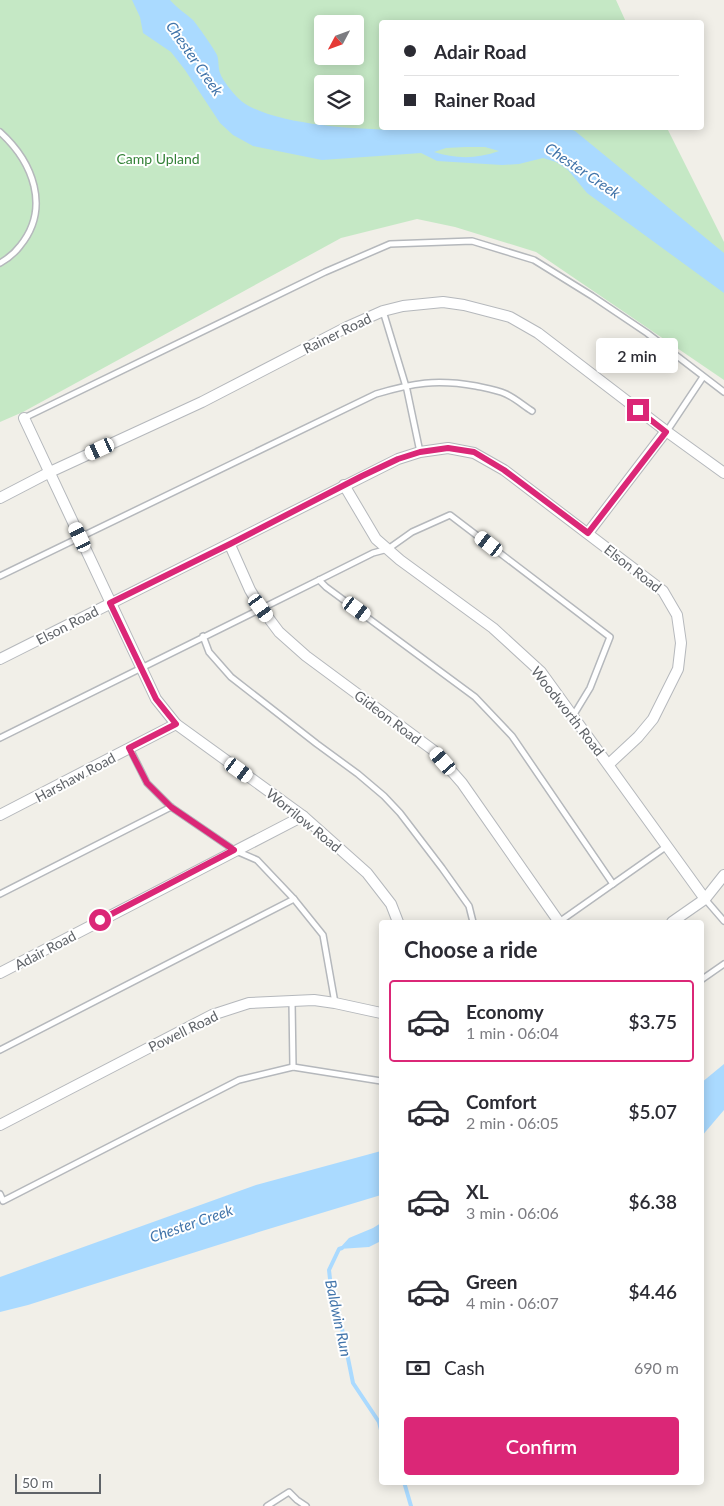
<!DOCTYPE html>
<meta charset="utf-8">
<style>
:root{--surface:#fff;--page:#f2f2f3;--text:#2b2b33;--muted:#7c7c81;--line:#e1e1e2;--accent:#db2777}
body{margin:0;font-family:Lato,sans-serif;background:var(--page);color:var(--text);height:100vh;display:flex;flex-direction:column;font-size:19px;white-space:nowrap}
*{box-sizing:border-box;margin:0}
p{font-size:16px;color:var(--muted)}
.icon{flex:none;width:28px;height:28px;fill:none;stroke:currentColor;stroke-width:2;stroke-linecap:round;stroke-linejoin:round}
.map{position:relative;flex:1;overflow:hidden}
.details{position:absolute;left:379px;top:920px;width:325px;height:565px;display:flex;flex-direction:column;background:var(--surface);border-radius:5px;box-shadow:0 2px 12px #0003}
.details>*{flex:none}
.banner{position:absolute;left:379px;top:20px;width:325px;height:110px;border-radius:5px;box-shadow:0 2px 12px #0003;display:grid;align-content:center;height:110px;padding:0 25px;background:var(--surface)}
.needle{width:32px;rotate:229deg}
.fabs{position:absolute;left:314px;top:15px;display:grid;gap:10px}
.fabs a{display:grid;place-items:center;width:50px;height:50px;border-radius:5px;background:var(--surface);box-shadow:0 2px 12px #0003;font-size:25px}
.scale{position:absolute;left:15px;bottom:12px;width:86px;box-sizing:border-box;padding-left:5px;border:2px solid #5f6368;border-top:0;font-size:14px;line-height:18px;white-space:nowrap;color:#5f6368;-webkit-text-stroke:4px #fff;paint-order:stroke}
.end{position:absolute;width:22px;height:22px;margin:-11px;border:6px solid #db2777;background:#fff;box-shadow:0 0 0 2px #fff}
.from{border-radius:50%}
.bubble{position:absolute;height:35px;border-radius:5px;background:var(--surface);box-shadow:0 2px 12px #0003;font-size:16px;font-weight:600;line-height:35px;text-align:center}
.car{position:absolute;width:15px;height:30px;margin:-15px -8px;border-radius:6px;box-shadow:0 0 4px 1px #0007;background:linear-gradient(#fff 24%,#345 0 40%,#fff 0 76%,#345 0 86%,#fff 0)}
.banner b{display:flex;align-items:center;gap:18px;height:48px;font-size:19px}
.banner b+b{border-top:1px solid var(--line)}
.banner i{width:12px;height:12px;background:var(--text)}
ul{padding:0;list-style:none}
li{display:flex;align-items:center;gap:15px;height:82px;margin:0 10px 8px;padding:0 15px;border:2px solid transparent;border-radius:5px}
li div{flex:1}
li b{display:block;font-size:19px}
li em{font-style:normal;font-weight:600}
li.selected{border-color:var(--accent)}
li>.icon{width:45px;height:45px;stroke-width:1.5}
h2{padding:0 25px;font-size:22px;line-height:60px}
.pay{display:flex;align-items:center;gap:12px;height:55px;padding:0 25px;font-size:19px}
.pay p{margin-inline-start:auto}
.action{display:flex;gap:10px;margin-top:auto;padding:10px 25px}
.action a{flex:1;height:58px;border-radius:5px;background:var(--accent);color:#fff;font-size:20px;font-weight:600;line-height:58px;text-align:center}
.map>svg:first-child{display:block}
.green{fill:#c5e8c5;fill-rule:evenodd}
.water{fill:#aadaff;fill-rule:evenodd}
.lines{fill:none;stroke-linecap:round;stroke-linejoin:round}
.stream{stroke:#aadaff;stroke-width:4}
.lane-casing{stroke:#b5b8bc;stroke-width:8}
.street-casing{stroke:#b5b8bc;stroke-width:12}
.lane{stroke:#fff;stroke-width:5}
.street{stroke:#fff;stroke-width:10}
.route{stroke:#db2777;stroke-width:6}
.labels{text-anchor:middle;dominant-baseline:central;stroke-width:4;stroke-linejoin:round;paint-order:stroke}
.park-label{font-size:14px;fill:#348238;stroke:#fff}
.street-label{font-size:14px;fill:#5f6368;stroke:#fff}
.water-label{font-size:15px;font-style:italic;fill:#4174aa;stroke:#fff}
</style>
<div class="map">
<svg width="724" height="1506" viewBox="0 0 724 1506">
<rect width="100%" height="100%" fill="#f1efe8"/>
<!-- green -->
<path class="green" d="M0 0H616L626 22H381V128H667L724 242V380L536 252 455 227 417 219 341 238 23 412 0 422ZM322 24H355V56H322ZM322 84H355V116H322Z"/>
<!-- water -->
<g class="water">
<path d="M132 0H170C177 8 185 13 193 20 198 26 213 47 217 55 219 60 218 67 220 73 223 81 232 92 238 98 268 129 397 133 439 128H566L575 131 724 253V293L587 193 568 170 556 162 543 158 519 164 502 165 437 161 421 153 322 160 253 146 233 135 220 123 185 70 171 52 143 33 140 17ZM466 147H485L499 151C477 159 456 159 434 152L446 148Z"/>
<polygon points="724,1064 724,1110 701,1137 701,1083"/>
<polygon points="381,1151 381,1195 262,1231 28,1305 0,1312 0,1277 256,1185"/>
<polygon points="381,1223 381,1241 369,1247 339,1249 349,1238 373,1228"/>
</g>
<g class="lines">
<!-- stream -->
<g class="stream">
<polyline points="342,1248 339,1249 329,1270 332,1297 338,1309 353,1383 379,1422 381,1430"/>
<polyline points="404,1482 411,1506"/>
</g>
<!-- lane casing -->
<g class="lane-casing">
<g id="lane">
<path d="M0 132C33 162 51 208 20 246 14 254 9 258 0 263"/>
<polyline points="383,311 407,390 420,452"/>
<polyline points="24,418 325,272 390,244 472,241 534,260 592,296 647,333 724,392"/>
<polyline points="667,431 703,377"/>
<path d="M0 576 376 394C413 383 436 379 476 386 485 388 497 390 506 394 515 398 524 406 532 411"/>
<polyline points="319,580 326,587 475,697 512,736 613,884"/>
<polyline points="203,636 209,652 231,677 317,744 358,774 384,796 400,813 442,868 469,906 473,922"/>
<polyline points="0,738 319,580 373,553 388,549 412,532 450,515 610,637 590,688 573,716"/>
<polyline points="130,749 147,783 171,807 234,850 257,860 294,899 323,935 335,1003"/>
<polyline points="0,894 171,807"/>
<polyline points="705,899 724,921"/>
<polyline points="559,922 667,846"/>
<polyline points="701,980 724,964"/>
<polyline points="292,1002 293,1067"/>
<polyline points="0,1050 294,899"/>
<polyline points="0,1194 3,1201 239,1080 293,1067 381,1081"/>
<polyline points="267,1506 289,1492 297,1500 306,1506"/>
</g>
</g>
<!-- street casing -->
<g class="street-casing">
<g id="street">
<polyline points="24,418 156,699 176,724 303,816 367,873 391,904 398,922"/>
<polyline points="344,485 376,539 400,560 493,628 541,672 705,899"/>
<polyline points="0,498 50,472 202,402 347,327 383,311 403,306 443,302 464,305 510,317 538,333 666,431 724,473"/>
<polyline points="588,533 666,431"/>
<polyline points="230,545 250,590 261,608 279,632 306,656 433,750 462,783 559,922"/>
<polyline points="0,659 398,459 420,452 448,448 474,453 504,470 663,591 677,615 681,643 678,669 653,719 638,737 609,764"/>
<polyline points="0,815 176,724"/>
<polyline points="672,922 705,899 724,875"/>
<polyline points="0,973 303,816"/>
<polyline points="0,1125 212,1015 249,1003 314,1000 335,1003 381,1013"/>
</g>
</g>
<!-- lane -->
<use href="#lane" class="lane"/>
<!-- street -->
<use href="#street" class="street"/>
</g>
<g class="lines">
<!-- route -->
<polyline class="route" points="100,920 234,850 171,807 147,783 129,748 176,724 156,699 110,603 230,544 362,476 398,459 420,452 448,448 474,452 504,470 588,533 666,432 638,410"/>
</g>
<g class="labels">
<!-- park labels -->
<g class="park-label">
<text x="158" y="158">Camp Upland</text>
</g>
<!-- street labels -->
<g class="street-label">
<text transform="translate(337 333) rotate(-26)">Rainer Road</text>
<text transform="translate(633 568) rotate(38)">Elson Road</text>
<text transform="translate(67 625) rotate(-27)">Elson Road</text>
<text transform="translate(568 711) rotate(52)">Woodworth Road</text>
<text transform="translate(388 717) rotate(37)">Gideon Road</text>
<text transform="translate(75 777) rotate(-28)">Harshaw Road</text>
<text transform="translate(304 820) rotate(39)">Worrilow Road</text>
<text transform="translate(45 950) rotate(-28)">Adair Road</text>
<text transform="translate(183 1031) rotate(-26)">Powell Road</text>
</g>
<!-- water labels -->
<g class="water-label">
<text transform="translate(195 58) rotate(55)">Chester Creek</text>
<text transform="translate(583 170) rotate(34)">Chester Creek</text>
<text transform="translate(191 1223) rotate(-19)">Chester Creek</text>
<text transform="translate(339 1318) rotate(78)">Baldwin Run</text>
</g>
</g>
</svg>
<div class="fabs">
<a><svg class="needle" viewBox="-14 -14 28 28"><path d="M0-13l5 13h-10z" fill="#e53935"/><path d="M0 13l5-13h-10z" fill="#7c7c81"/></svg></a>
<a><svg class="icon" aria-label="layers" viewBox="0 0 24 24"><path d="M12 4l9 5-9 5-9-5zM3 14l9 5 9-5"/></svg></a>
</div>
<div class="scale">50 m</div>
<i class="end from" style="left:100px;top:920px"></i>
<i class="end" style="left:638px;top:410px"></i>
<div class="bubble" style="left:596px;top:338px;width:82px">2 min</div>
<i class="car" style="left:100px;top:449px;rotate:245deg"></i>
<i class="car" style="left:80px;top:537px;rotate:335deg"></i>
<i class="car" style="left:489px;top:544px;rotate:308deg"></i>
<i class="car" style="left:261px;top:608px;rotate:144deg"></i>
<i class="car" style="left:357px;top:609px;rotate:126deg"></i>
<i class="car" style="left:443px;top:761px;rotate:319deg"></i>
<i class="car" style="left:239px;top:770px;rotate:126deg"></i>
<div class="banner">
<b><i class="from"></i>Adair Road</b>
<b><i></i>Rainer Road</b>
</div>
<section class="details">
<h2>Choose a ride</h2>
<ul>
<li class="selected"><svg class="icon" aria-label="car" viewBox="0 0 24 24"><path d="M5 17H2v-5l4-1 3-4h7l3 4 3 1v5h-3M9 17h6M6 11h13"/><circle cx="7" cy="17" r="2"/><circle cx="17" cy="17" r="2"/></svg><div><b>Economy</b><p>1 min · 06:04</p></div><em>$3.75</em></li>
<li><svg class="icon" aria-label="car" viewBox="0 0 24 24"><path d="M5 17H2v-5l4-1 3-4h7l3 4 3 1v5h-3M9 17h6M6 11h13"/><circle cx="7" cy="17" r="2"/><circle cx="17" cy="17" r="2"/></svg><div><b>Comfort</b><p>2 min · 06:05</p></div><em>$5.07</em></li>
<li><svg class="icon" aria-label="car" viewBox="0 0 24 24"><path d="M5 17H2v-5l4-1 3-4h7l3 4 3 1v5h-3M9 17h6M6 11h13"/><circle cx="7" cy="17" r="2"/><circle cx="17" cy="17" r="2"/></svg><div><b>XL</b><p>3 min · 06:06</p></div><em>$6.38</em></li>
<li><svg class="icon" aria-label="car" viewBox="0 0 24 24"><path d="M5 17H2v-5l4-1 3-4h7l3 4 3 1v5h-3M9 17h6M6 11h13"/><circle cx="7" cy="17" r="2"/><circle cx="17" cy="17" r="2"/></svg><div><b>Green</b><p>4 min · 06:07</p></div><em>$4.46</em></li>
</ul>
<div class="pay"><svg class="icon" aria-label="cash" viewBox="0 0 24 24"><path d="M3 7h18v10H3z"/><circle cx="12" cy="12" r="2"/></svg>Cash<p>690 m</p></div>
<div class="action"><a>Confirm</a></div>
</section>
</div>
